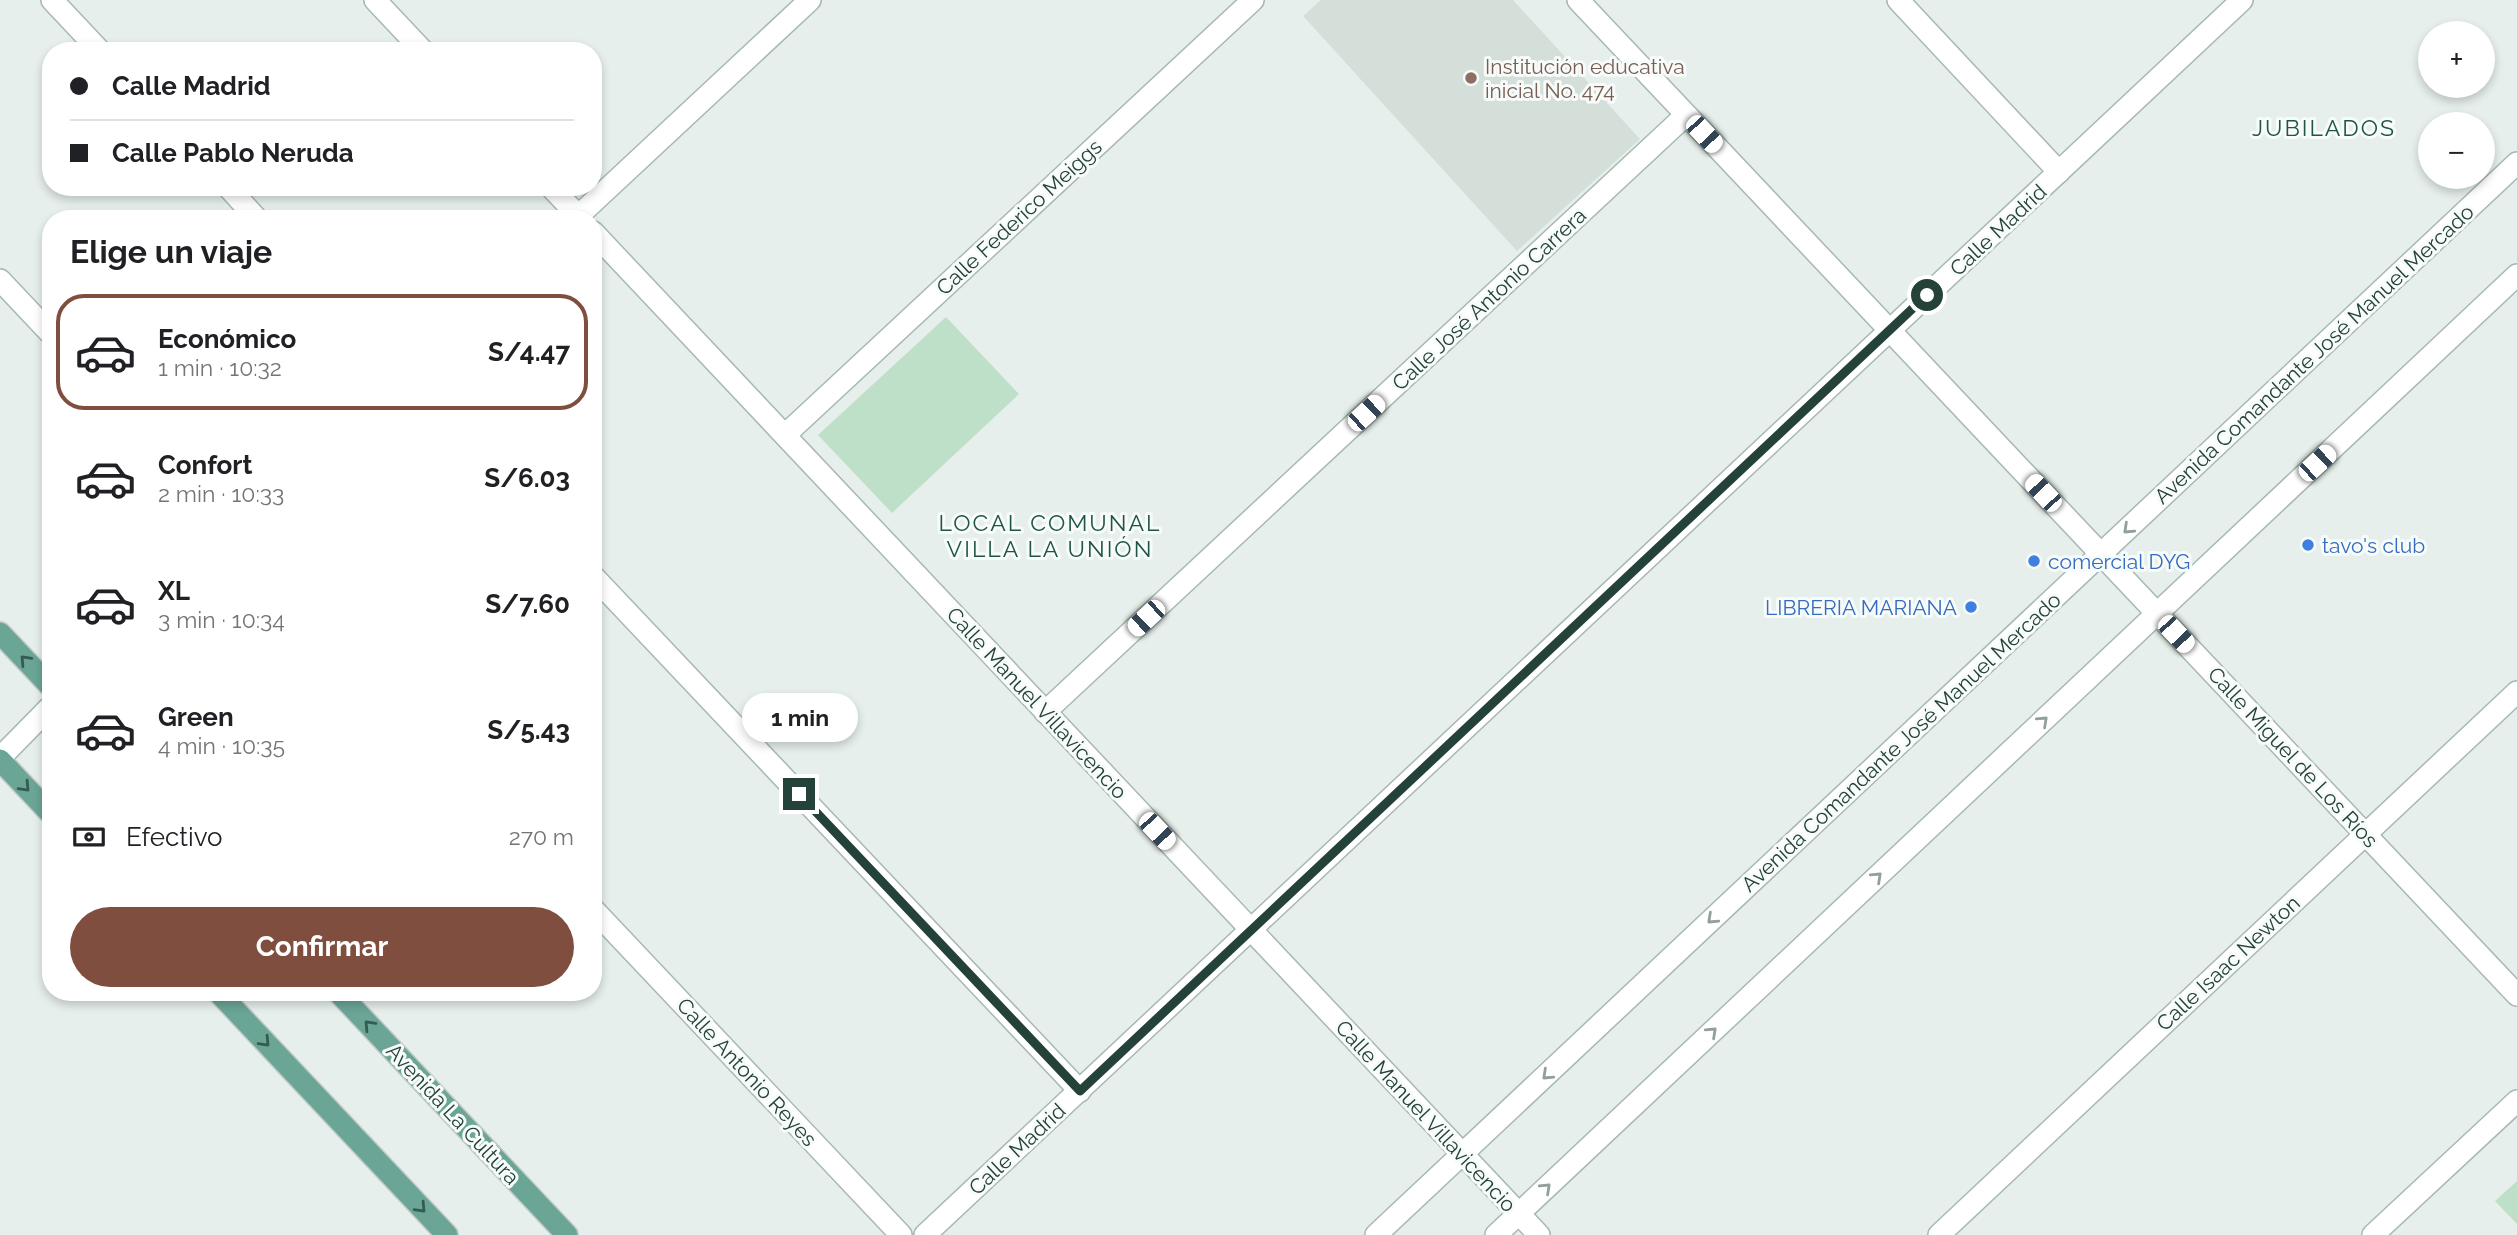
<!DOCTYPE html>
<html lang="es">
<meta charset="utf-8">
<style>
:root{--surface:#fff;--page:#f6f6f6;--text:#202124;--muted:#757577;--line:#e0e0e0;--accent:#7f4e3f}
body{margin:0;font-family:Raleway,sans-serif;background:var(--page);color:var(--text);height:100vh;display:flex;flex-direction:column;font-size:26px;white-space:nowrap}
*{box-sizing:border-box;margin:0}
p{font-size:23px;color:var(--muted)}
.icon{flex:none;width:38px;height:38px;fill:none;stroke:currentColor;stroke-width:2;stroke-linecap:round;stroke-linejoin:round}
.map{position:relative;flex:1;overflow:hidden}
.panel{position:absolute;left:42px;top:210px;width:560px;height:791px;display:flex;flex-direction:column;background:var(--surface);border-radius:28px;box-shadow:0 4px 10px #0003}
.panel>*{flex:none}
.top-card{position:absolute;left:42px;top:42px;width:560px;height:154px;border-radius:28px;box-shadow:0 4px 10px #0003;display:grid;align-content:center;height:154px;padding:0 28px;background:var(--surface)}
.controls{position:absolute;left:2418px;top:21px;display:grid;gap:14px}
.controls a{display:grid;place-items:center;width:77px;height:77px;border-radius:50%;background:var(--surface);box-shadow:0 4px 10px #0003;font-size:35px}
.end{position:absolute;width:32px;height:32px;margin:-16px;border:9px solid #24423a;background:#fff;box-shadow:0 0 0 4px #fff}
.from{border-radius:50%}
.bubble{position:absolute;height:49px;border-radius:24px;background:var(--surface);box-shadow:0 4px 10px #0003;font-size:23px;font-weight:700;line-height:49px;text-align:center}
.car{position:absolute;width:21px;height:42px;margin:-21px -10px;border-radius:9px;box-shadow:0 0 5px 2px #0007;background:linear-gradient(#fff 24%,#345 0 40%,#fff 0 76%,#345 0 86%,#fff 0)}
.top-card b{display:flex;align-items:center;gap:24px;height:66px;font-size:26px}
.top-card b+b{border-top:2px solid var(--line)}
.top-card i{width:18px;height:18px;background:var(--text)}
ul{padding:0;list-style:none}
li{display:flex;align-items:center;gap:21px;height:116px;margin:0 14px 10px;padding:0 14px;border:4px solid transparent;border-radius:28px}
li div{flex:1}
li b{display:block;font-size:26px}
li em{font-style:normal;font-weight:700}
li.current{border-color:var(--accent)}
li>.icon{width:63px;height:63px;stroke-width:1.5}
h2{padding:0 28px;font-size:32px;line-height:84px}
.pay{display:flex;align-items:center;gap:18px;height:77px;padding:0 28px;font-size:26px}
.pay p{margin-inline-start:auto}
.cta{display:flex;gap:14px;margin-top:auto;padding:14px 28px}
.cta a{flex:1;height:80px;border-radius:42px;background:var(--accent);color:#fff;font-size:28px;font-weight:700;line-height:80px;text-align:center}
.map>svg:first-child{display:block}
.built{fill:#d4dfda}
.green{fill:#bfe0c8}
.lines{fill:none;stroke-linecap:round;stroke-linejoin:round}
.minor-casing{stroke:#a8b8b2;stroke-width:24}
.major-casing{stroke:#c2cac8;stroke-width:24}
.minor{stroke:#fff;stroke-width:21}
.major{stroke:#6aa596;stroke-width:21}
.oneway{stroke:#92a09c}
.oneway2{stroke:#365b51}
.route{stroke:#24423a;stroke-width:9}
.education-dot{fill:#8d6e63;stroke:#f7fbf9;stroke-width:2.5}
.shop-dot{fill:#3f7fe0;stroke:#f7fbf9;stroke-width:2.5}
.labels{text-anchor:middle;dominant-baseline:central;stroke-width:6;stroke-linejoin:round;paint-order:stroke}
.education-label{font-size:21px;fill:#785e54;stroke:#f7fbf9;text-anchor:start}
.street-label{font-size:21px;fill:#24423a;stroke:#f7fbf9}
.shop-label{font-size:21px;fill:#366cbe;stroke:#f7fbf9;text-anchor:start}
.neighbourhood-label{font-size:23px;letter-spacing:2px;fill:#1f5548;stroke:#f7fbf9}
</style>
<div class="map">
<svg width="2517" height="1235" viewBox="0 0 2517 1235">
<rect width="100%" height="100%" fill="#e6efeb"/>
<!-- built -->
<polygon class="built" points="1321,0 1513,0 1640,139 1517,251 1303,16"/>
<!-- green -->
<g class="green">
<polygon points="946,317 1019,394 892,513 818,435"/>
<polygon points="2517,1181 2517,1224 2495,1201"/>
</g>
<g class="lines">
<!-- minor casing -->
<g class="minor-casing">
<g id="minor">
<polyline points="52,0 100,51"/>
<polyline points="375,0 423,51"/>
<polyline points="1578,0 2517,995"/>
<polyline points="1898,0 2059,172"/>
<polyline points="228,187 257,219"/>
<polyline points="551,187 581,219"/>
<polyline points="575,219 810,0"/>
<polyline points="593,232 1539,1235"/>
<polyline points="0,280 51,334"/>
<polyline points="785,435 1253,0"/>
<polyline points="593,576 1080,1091"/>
<polyline points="1045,712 1686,115"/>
<polyline points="0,758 51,706"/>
<polyline points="593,909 901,1235"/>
<polyline points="925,1235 2242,0"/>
<polyline points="1376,1235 2517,163"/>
<polyline points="1496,1235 2517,275"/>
<polyline points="1939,1235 2517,692"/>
<polyline points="2373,1235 2517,1101"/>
</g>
</g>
<!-- major casing -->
<g class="major-casing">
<g id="major">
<polyline points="0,633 51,687"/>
<polyline points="0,760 51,814"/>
<polyline points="218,992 447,1235"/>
<polyline points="338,992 567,1235"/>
</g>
</g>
<!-- minor -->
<use href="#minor" class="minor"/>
<!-- major -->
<use href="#major" class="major"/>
</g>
<!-- one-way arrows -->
<defs><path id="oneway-chevron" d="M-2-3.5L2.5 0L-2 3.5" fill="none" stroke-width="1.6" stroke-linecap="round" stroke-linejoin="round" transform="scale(1.75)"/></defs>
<g class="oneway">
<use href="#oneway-chevron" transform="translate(2128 529) rotate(137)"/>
<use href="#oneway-chevron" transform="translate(2043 721) rotate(-43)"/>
<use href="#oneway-chevron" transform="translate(1877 877) rotate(-43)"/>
<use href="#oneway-chevron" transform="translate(1712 919) rotate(137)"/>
<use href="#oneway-chevron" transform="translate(1712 1032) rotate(-43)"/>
<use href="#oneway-chevron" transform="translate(1547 1075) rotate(137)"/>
<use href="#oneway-chevron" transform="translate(1546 1188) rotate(-43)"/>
</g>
<g class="oneway2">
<use href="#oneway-chevron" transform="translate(25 660) rotate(-133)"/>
<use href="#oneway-chevron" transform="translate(25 787) rotate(47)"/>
<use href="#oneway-chevron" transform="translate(369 1025) rotate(-133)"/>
<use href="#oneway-chevron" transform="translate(265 1042) rotate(47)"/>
<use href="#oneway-chevron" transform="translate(421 1208) rotate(47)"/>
</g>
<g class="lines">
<!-- route -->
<polyline class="route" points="799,794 1080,1091 1927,295"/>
</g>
<!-- markers -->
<circle class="education-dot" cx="1471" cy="78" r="7"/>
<g class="shop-dot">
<circle cx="2308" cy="545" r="7"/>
<circle cx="2034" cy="561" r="7"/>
<circle cx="1971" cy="607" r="7"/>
</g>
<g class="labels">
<!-- education labels -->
<g class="education-label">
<text x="1485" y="66">Institución educativa<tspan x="1485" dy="24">inicial No. 474</tspan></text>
</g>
<!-- street labels -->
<g class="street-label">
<text transform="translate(1019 217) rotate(-43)">Calle Federico Meiggs</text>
<text transform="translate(1998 230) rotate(-43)">Calle Madrid</text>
<text transform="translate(1489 299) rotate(-43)">Calle José Antonio Carrera</text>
<text transform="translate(2314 354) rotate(-43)">Avenida Comandante José Manuel Mercado</text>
<text transform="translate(1037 703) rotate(47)">Calle Manuel Villavicencio</text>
<text transform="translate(1901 742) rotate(-43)">Avenida Comandante José Manuel Mercado</text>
<text transform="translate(2293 757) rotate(47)">Calle Miguel de Los Ríos</text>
<text transform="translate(2228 963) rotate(-43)">Calle Isaac Newton</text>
<text transform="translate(747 1072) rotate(47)">Calle Antonio Reyes</text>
<text transform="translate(453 1114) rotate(47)">Avenida La Cultura</text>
<text transform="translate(1426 1116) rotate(47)">Calle Manuel Villavicencio</text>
<text transform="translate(1017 1149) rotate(-43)">Calle Madrid</text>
</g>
<!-- shop labels -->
<g class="shop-label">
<text x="2322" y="545">tavo's club</text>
<text x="2048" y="561">comercial DYG</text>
<text x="1957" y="607" text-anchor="end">LIBRERIA MARIANA</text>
</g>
<!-- neighbourhood labels -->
<g class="neighbourhood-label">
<text x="2324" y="127">JUBILADOS</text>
<text x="1050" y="522">LOCAL COMUNAL<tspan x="1050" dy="26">VILLA LA UNIÓN</tspan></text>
</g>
</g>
</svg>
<div class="controls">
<a>+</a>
<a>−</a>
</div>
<i class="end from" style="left:1927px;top:295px"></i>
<i class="end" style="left:799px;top:794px"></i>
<div class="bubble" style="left:742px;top:693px;width:116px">1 min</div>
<i class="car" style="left:1704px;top:134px;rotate:137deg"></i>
<i class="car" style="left:1366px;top:413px;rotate:47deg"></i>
<i class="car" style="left:2317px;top:463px;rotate:47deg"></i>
<i class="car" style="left:2043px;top:493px;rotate:317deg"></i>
<i class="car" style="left:1146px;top:618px;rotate:227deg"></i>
<i class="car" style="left:2176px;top:634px;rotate:137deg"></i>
<i class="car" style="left:1157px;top:831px;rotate:137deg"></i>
<div class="top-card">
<b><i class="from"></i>Calle Madrid</b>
<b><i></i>Calle Pablo Neruda</b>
</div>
<section class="panel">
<h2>Elige un viaje</h2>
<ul>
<li class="current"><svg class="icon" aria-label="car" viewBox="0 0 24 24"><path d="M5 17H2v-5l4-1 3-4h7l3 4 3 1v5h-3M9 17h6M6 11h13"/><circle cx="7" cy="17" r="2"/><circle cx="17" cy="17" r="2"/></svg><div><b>Económico</b><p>1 min · 10:32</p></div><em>S/4.47</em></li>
<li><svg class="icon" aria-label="car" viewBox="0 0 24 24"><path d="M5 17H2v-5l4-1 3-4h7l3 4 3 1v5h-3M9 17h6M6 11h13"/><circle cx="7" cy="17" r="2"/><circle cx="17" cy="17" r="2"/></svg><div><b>Confort</b><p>2 min · 10:33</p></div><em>S/6.03</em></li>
<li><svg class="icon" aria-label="car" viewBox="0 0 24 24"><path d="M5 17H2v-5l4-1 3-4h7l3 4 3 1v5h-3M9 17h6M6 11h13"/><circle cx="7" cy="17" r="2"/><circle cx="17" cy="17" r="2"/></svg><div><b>XL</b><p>3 min · 10:34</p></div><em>S/7.60</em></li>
<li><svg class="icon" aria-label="car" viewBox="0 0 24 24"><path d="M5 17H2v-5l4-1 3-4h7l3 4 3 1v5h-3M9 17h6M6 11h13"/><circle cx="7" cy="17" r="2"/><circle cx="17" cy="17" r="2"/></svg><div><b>Green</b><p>4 min · 10:35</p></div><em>S/5.43</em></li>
</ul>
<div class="pay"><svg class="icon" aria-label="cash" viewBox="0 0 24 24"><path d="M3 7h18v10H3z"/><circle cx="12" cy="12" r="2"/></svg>Efectivo<p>270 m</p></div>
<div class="cta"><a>Confirmar</a></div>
</section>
</div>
